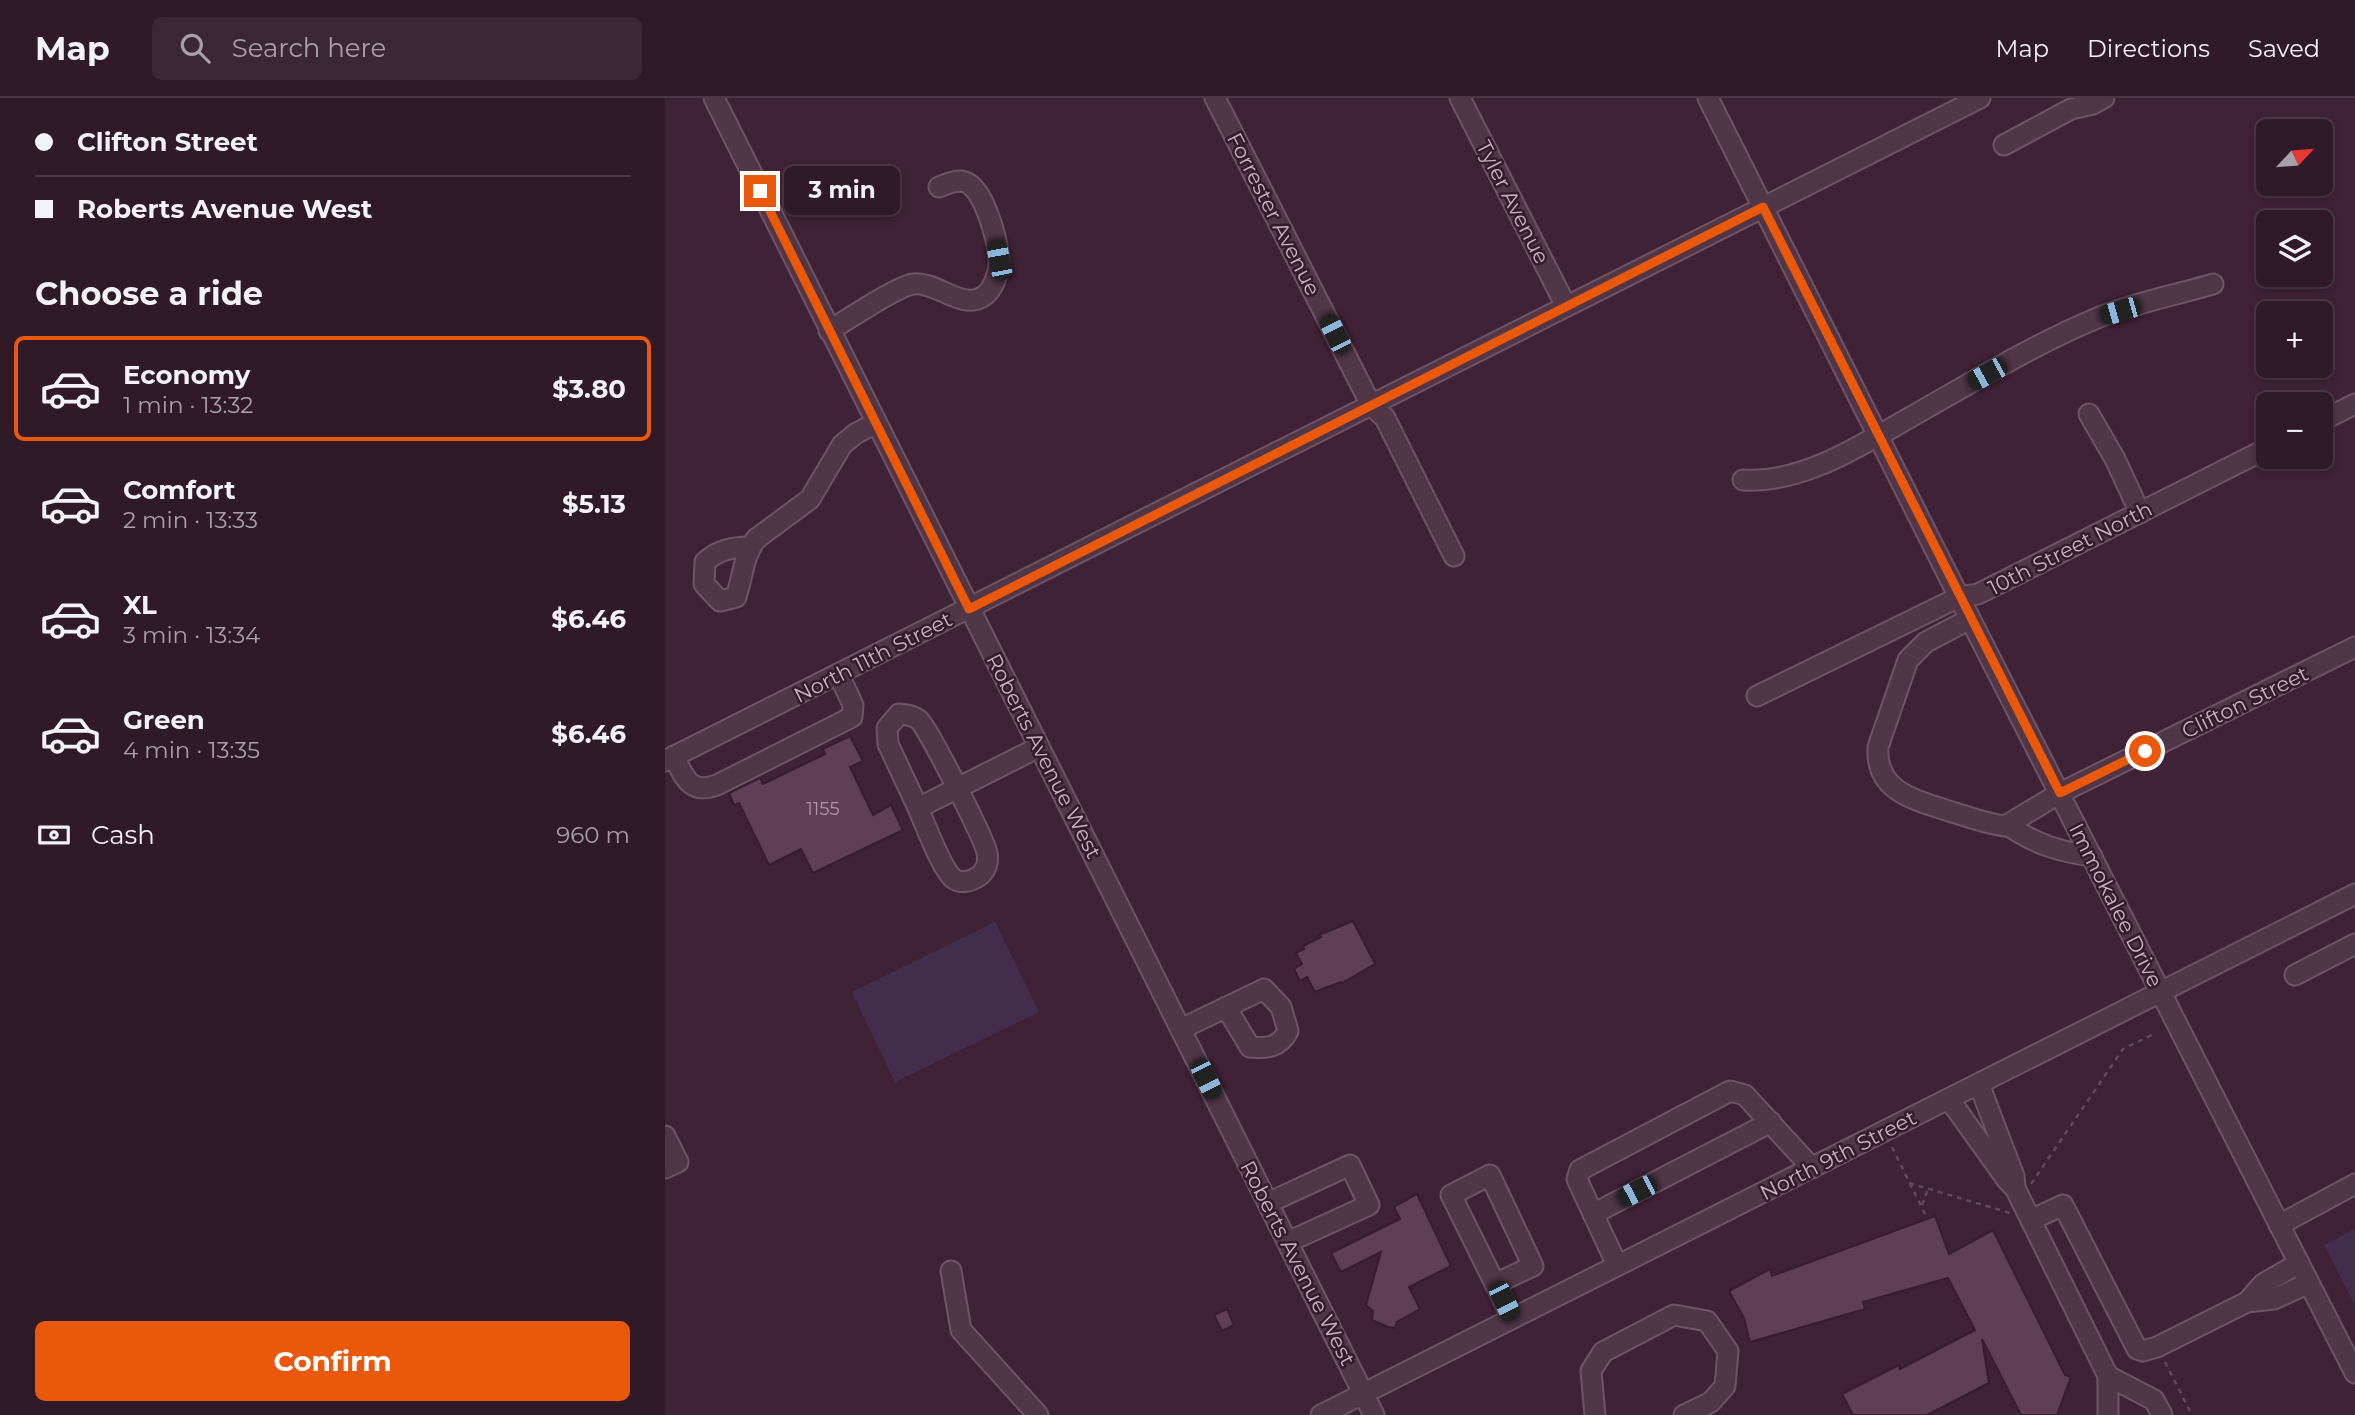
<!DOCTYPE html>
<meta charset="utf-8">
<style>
:root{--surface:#301a28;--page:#3c2734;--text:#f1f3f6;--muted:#a8a1a8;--line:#4b3845;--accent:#ea580c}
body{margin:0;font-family:Montserrat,sans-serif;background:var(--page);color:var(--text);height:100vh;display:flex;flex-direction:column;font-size:26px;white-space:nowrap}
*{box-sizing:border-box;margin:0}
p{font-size:23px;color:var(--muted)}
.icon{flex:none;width:38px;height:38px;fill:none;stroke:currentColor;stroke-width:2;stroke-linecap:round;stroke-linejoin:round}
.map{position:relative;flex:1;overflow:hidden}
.details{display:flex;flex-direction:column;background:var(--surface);width:665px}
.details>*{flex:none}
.top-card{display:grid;align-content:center;height:154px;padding:0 35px;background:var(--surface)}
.needle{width:46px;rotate:64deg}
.controls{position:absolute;left:1591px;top:21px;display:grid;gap:14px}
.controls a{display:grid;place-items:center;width:77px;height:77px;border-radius:10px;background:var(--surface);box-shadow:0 4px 10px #0003,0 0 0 2px var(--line);font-size:35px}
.end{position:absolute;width:32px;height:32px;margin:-16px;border:9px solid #ea580c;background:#fff;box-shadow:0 0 0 4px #fff}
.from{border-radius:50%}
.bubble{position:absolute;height:49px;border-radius:10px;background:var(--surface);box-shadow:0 4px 10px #0003,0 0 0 2px var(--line);font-size:23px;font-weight:700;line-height:49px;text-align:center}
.car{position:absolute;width:21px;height:42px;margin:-21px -10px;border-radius:9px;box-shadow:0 0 5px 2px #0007;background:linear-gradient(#222 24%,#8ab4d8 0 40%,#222 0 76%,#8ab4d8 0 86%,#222 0)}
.top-card b{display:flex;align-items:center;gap:24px;height:66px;font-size:26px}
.top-card b+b{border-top:2px solid var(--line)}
.top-card i{width:18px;height:18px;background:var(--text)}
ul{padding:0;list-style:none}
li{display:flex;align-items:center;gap:21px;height:105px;margin:0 14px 10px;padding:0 21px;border:4px solid transparent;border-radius:10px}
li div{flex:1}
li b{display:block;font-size:26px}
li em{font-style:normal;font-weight:700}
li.active{border-color:var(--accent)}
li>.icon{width:63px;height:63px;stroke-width:1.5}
h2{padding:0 35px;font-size:32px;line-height:84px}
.pay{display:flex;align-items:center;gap:18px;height:77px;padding:0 35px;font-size:26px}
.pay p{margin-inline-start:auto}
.action{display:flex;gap:14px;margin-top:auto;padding:14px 35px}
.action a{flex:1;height:80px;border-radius:10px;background:var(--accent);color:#fff;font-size:28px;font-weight:700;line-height:80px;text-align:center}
header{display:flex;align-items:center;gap:42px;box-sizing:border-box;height:98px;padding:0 35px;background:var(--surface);border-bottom:2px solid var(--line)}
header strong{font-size:33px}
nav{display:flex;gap:38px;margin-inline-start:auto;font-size:24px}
.search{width:490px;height:63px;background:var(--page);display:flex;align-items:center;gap:18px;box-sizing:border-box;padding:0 24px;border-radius:10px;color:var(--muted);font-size:26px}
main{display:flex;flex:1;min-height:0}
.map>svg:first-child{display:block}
.green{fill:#432e4e}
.building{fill:#603e55;stroke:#371d2e;stroke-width:2}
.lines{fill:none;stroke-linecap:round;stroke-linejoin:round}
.minor-casing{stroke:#6e5465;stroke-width:23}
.path{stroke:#604964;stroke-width:2.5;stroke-dasharray:5 5;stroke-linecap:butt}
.minor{stroke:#503647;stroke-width:19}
.route{stroke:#ea580c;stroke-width:9}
.labels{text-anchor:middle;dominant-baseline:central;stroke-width:5;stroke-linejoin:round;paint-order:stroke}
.number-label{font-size:18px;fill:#b095a7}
.street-label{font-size:21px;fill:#cbb2c2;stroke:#351b2c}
</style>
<header>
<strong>Map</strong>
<div class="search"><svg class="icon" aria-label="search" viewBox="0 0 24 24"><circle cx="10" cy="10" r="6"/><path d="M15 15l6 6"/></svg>Search here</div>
<nav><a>Map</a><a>Directions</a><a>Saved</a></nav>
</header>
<main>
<section class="details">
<div class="top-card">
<b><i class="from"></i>Clifton Street</b>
<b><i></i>Roberts Avenue West</b>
</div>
<h2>Choose a ride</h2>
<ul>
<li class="active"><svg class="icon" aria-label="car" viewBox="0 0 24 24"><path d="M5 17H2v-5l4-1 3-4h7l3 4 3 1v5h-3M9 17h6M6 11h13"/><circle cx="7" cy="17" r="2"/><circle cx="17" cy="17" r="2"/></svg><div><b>Economy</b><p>1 min · 13:32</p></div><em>$3.80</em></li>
<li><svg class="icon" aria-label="car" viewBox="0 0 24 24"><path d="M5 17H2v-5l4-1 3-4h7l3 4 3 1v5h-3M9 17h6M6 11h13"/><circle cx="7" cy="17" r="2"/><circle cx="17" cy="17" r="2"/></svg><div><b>Comfort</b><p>2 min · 13:33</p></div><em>$5.13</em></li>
<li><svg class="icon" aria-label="car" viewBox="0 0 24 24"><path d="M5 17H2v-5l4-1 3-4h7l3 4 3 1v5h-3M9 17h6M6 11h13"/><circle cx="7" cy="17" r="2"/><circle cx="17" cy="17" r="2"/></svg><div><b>XL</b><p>3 min · 13:34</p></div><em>$6.46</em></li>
<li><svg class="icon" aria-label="car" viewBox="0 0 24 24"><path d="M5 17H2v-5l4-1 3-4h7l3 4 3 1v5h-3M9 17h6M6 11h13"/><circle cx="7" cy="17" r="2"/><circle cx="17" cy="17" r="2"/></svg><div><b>Green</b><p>4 min · 13:35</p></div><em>$6.46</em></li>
</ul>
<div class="pay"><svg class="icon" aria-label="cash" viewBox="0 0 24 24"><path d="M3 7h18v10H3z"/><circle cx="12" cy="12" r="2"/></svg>Cash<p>960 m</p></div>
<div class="action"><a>Confirm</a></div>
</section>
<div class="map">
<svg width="1690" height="1317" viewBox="0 0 1690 1317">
<rect width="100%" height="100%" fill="#402236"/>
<!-- green -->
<g class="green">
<polygon points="330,824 374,914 230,984 187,894"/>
<polygon points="1690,1131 1690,1207 1659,1147"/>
</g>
<!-- building -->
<g class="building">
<polygon points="185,638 198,663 185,669 208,717 226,707 238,732 148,775 136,751 104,767 74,705 69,707 64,695 95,680 98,686 160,656 158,651"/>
<polygon points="688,823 710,866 677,885 676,884 650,894 642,879 635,883 629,871 637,866 631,855 639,851 638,848 656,839 654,837"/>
<polygon points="752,1096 786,1168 744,1189 755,1211 732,1224 730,1230 723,1229 707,1222 708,1213 701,1207 716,1154 676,1174 666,1155 735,1121 729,1109"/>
<polygon points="1270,1118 1284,1156 1328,1132 1400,1277 1406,1279 1392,1317 1356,1317 1317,1241 1324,1285 1262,1317 1188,1317 1177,1296 1234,1267 1235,1271 1310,1232 1283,1180 1198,1204 1200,1211 1085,1244 1079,1220 1064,1193 1105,1171 1107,1178"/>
<polygon points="562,1211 569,1227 557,1233 549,1217"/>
</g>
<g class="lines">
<!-- minor casing -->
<g class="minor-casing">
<g id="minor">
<polyline points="49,0 709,1317"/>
<polyline points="550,0 706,307 720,320 789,458"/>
<polyline points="795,0 901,208"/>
<polyline points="1043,0 1294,499 1690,1275"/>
<polyline points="1339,47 1406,11 1428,6 1439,0"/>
<path d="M164 233C180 223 233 188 248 186 272 183 297 213 319 198 329 191 335 172 334 160 332 141 319 90 300 84 291 81 282 86 274 89"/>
<polyline points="1424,316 1450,361 1475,415"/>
<polyline points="1656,323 1690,306"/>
<path d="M1078 382C1139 386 1199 345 1251 316 1309 283 1368 247 1430 221 1465 206 1511 197 1548 186"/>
<path d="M85 449C67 449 53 452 40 464L39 486 55 503 71 499C78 478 78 459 91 441L145 401 177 347 190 336 211 325"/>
<path d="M1305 521 1261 544 1243 562 1213 649C1210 695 1252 702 1287 714 1304 719 1322 726 1340 728L1395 695 1690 549"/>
<polyline points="1092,598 1294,499 1313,496 1603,350"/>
<path d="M9 658C19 679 25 697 52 687L187 619 188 607 174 577"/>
<path d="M0 663C438 442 877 221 1315 0"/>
<path d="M253 710C259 724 278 774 289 781 296 786 307 783 314 778 321 773 324 763 322 755 320 742 263 630 254 622 248 617 242 617 234 616L222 630 223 646 253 710 374 649"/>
<path d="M1344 728C1370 746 1395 754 1427 758"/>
<polyline points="1630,877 1690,846"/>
<path d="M516 931 599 891 616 909 623 933C615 949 602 951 585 949L561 909"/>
<polyline points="1284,1001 1342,1082 1350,1090 1349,1078 1314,986"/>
<polyline points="0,1038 13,1064 0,1070"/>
<polyline points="1350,1090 1443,1278 1443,1317"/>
<polyline points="603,1105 685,1067 704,1107 623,1144"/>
<polyline points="928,1116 1106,1024"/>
<polyline points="1366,1122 1398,1107 1472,1251 1478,1253 1492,1249 1582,1204"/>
<polyline points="1614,1127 1690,1086"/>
<polyline points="1634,1165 1598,1186 1582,1204 1609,1201 1644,1185"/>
<polyline points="952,1167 916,1090 912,1081 915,1072 1065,993 1080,997 1147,1070"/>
<polyline points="286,1173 296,1232 373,1317"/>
<polyline points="830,1186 868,1168 825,1077 786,1097 847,1220"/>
<polyline points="1443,1278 1489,1302 1497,1317"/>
<polyline points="656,1317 1690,796"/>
<polyline points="930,1317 926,1273 938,1254 1009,1217 1042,1223 1063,1253 1060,1288 1046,1304 1019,1317"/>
</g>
</g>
<!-- path -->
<g class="path">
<polyline points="1227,1049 1262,1120"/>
<polyline points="1244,1085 1345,1115"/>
<polyline points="1366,1086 1458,951 1491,935"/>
<polyline points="1257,1107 1263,1091"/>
<polyline points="1500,1264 1527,1317"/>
</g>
<!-- minor -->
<use href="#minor" class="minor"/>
</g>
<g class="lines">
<!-- route -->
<polyline class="route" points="95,93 304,511 1098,109 1395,695 1480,653"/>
</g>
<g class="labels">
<!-- number labels -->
<g class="number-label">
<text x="158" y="711">1155</text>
</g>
<!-- street labels -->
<g class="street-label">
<text transform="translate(848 104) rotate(63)">Tyler Avenue</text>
<text transform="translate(609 116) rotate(63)">Forrester Avenue</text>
<text transform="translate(1405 450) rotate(-27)">10th Street North</text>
<text transform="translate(208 559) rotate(-27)">North 11th Street</text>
<text transform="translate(1580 604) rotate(-26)">Clifton Street</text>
<text transform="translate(379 658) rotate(63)">Roberts Avenue West</text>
<text transform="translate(1451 807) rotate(63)">Immokalee Drive</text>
<text transform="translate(1173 1057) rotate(-27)">North 9th Street</text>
<text transform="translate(633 1165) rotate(63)">Roberts Avenue West</text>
</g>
</g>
</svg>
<div class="controls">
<a><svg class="needle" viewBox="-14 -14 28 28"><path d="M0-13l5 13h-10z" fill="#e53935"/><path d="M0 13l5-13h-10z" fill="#a8a1a8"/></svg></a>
<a><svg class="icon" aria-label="layers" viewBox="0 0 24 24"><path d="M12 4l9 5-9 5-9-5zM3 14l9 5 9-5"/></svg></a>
<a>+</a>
<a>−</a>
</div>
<i class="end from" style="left:1480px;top:653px"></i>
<i class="end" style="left:95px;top:93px"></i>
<div class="bubble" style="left:119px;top:68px;width:116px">3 min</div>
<i class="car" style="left:334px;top:162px;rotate:349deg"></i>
<i class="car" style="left:1455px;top:213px;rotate:254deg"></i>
<i class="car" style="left:670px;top:236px;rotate:333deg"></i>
<i class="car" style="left:1322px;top:276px;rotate:241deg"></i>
<i class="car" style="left:541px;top:981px;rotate:154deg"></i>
<i class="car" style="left:972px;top:1093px;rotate:243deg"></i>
<i class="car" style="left:839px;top:1203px;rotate:154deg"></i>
</div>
</main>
